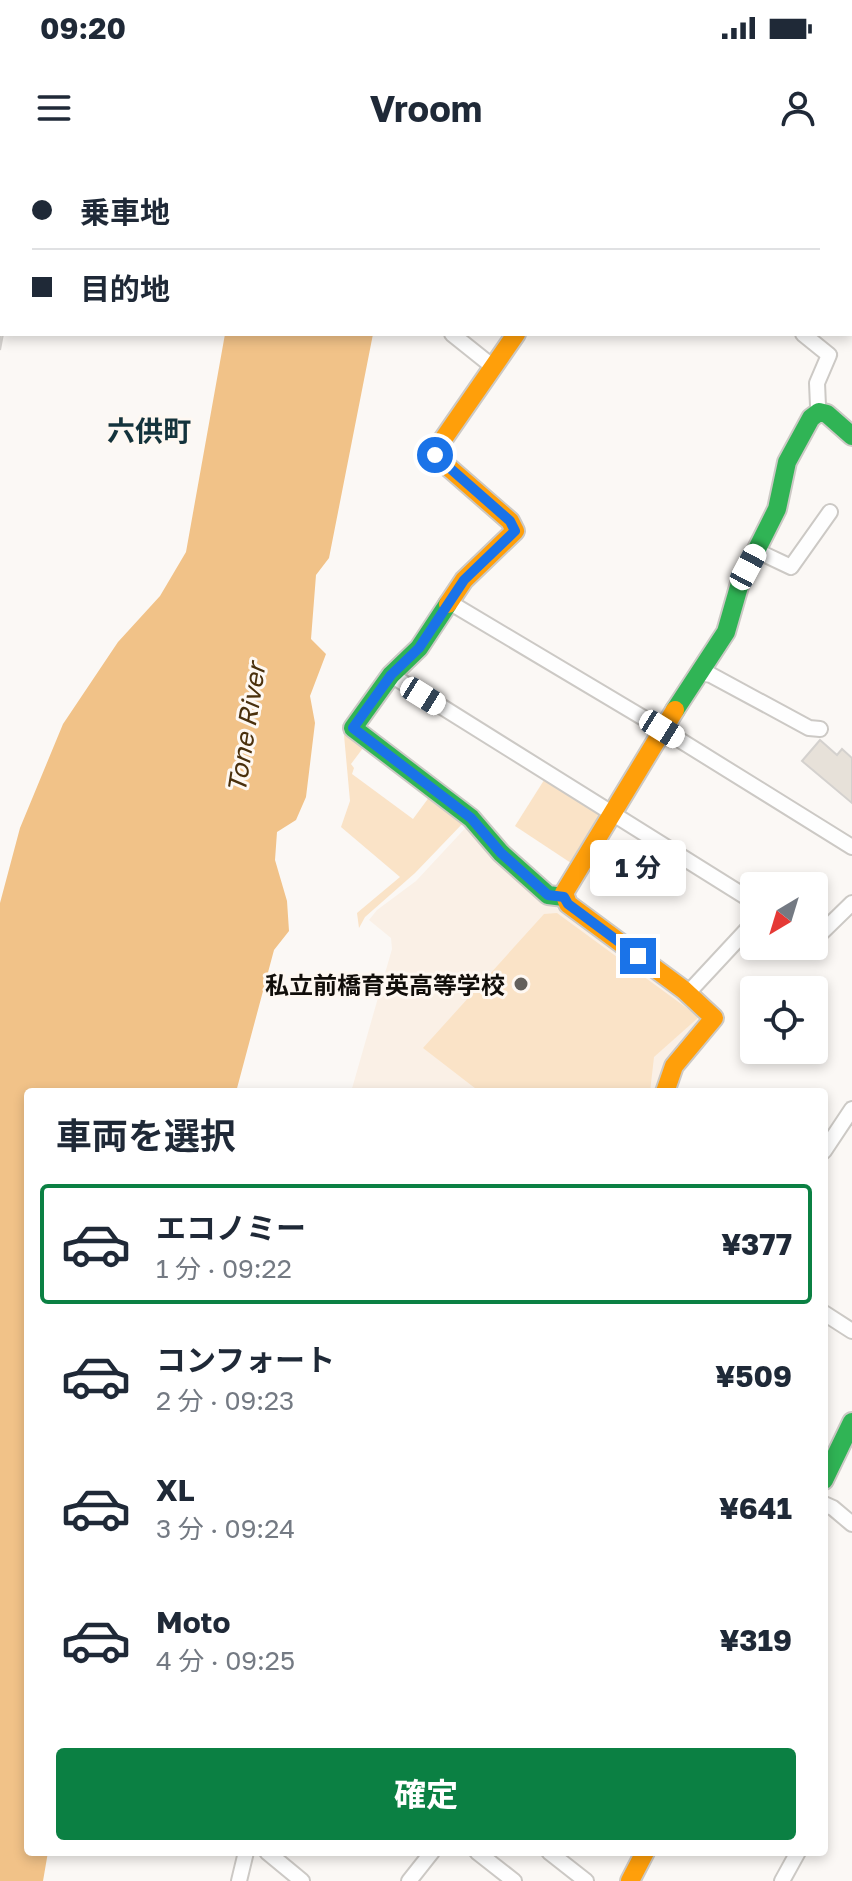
<!DOCTYPE html>
<html lang="ja">
<meta charset="utf-8">
<style>
:root{--surface:#fff;--page:#f6f6f7;--text:#1f2937;--muted:#747a83;--line:#e0e1e3;--accent:#0b8043}
body{margin:0;font-family:"Golos Text","Noto Sans JP",sans-serif;background:var(--page);color:var(--text);height:100vh;display:flex;flex-direction:column;font-size:30px;white-space:nowrap}
*{box-sizing:border-box;margin:0}
p{font-size:26px;color:var(--muted)}
.icon{flex:none;width:44px;height:44px;fill:none;stroke:currentColor;stroke-width:2;stroke-linecap:round;stroke-linejoin:round}
.map{position:relative;flex:1;overflow:hidden}
.sheet{position:absolute;left:24px;top:928px;width:804px;height:768px;display:flex;flex-direction:column;background:var(--surface);border-radius:8px;box-shadow:0 4px 12px #0003}
.sheet>*{flex:none}
.banner{position:absolute;left:0px;top:0px;width:852px;height:176px;box-shadow:0 4px 12px #0003;display:grid;align-content:center;height:176px;padding:0 32px;background:var(--surface)}
.needle{width:52px;rotate:218deg}
.fabs{position:absolute;left:740px;top:712px;display:grid;gap:16px}
.fabs a{display:grid;place-items:center;width:88px;height:88px;border-radius:8px;background:var(--surface);box-shadow:0 4px 12px #0003;font-size:40px}
.end{position:absolute;width:36px;height:36px;margin:-18px;border:10px solid #1a73e8;background:#fff;box-shadow:0 0 0 4px #fff}
.from{border-radius:50%}
.bubble{position:absolute;height:56px;border-radius:8px;background:var(--surface);box-shadow:0 4px 12px #0003;font-size:26px;font-weight:700;line-height:56px;text-align:center}
.car{position:absolute;width:24px;height:48px;margin:-24px -12px;border-radius:10px;box-shadow:0 0 6px 2px #0007;background:linear-gradient(#fff 24%,#345 0 40%,#fff 0 76%,#345 0 86%,#fff 0)}
.banner b{display:flex;align-items:center;gap:28px;height:76px;font-size:30px}
.banner b+b{border-top:2px solid var(--line)}
.banner i{width:20px;height:20px;background:var(--text)}
ul{padding:0;list-style:none}
li{display:flex;align-items:center;gap:24px;height:120px;margin:0 16px 12px;padding:0 16px;border:4px solid transparent;border-radius:8px}
li div{flex:1}
li b{display:block;font-size:30px}
li em{font-style:normal;font-weight:700}
li.current{border-color:var(--accent)}
li>.icon{width:72px;height:72px;stroke-width:1.5}
h2{padding:0 32px;font-size:36px;line-height:96px}
.button{display:flex;gap:16px;margin-top:auto;padding:16px 32px}
.button a{flex:1;height:92px;border-radius:8px;background:var(--accent);color:#fff;font-size:32px;font-weight:700;line-height:92px;text-align:center}
.status{display:flex;justify-content:space-between;align-items:center;height:56px;padding:0 40px;background:var(--surface);direction:ltr}
.status svg{height:22px;fill:currentColor}
header{display:flex;justify-content:space-between;align-items:center;height:104px;padding:0 32px;background:var(--surface);font-size:36px;font-weight:700}
.map>svg:first-child{display:block}
.built{fill:#faf0e6}
.green{fill:#fae3c7}
.water{fill:#f1c288}
.building{fill:#e7e1d9;stroke:#d4d1ce;stroke-width:2}
.lines{fill:none;stroke-linecap:round;stroke-linejoin:round}
.street-casing{stroke:#ccc9c5;stroke-width:18}
.fast-casing{stroke:#ccc9c5;stroke-width:22}
.slow-casing{stroke:#ccc9c5;stroke-width:22}
.street{stroke:#fefefe;stroke-width:14}
.fast{stroke:#30b455;stroke-width:18}
.slow{stroke:#ff9f0a;stroke-width:18}
.route{stroke:#1a73e8;stroke-width:10}
.poi-dot{fill:#63605c;stroke:#fef8f2;stroke-width:3}
.labels{text-anchor:middle;dominant-baseline:central;stroke-width:6;stroke-linejoin:round;paint-order:stroke}
.poi-label{font-size:24px;font-weight:bold;fill:#110e0a;stroke:#fef8f2;text-anchor:end}
.water-label{font-size:26px;font-style:italic;fill:#4a300c;stroke:#fef8f2}
.quarter-label{font-size:28px;font-weight:bold;fill:#14333c;stroke:#fef8f2}
</style>
<div class="status"><b>09:20</b><svg viewBox="0 0 49 12"><path d="M0 12V9h3v3zM5 12V6h3v6zM10 12V3h3v9zM15 12V0h3v12zM26 1h20v11H26zM47 4h2v5h-2z"/></svg></div>
<header><svg class="icon" aria-label="menu" viewBox="0 0 24 24"><path d="M4 6h16M4 12h16M4 18h16"/></svg>Vroom<svg class="icon" aria-label="person" viewBox="0 0 24 24"><circle cx="12" cy="8" r="4"/><path d="M4 21q1-7 8-7t8 7"/></svg></header>
<div class="map">
<svg width="852" height="1721" viewBox="0 0 852 1721">
<rect width="100%" height="100%" fill="#fbf8f5"/>
<!-- built -->
<polygon class="built" points="470,663 514,712 513,716 707,858 660,932 351,932 392,789 391,778 369,760 377,750 416,721"/>
<!-- green -->
<g class="green">
<polygon points="346,574 366,584 351,604 354,608 352,614 413,659 430,636 464,662 415,713 365,757 359,768 357,753 400,717 341,667 350,641 344,575"/>
<polygon points="546,617 601,654 571,703 515,666"/>
<polygon points="557,753 699,857 654,897 650,932 480,932 423,888 544,754"/>
</g>
<!-- water -->
<polygon class="water" points="225,174 373,174 329,398 316,415 311,479 326,494 310,536 315,563 306,637 296,660 277,672 275,700 287,741 289,771 274,790 236,932 28,932 28,1692 48,1692 43,1721 0,1721 0,743 20,668 63,564 118,482 160,436 186,392"/>
<!-- building -->
<g class="building">
<polygon points="0,133 3,174 0,190"/>
<polygon points="820,580 837,595 842,589 852,598 852,643 802,601"/>
</g>
<g class="lines">
<!-- street casing -->
<g class="street-casing">
<g id="street">
<polyline points="719,0 722,2"/>
<polyline points="536,2 538,0"/>
<polyline points="850,78 852,79"/>
<polyline points="452,174 492,206"/>
<polyline points="803,174 829,195 817,223 818,246"/>
<polyline points="757,391 791,407 830,352"/>
<polyline points="449,442 662,569 852,687"/>
<polyline points="700,513 711,515 809,568 820,569"/>
<polyline points="391,515 754,742"/>
<polyline points="814,780 852,743"/>
<polyline points="687,834 754,762"/>
<polyline points="824,991 852,949"/>
<polyline points="824,1153 852,1171"/>
<polyline points="824,1344 833,1348 852,1364"/>
<polyline points="267,1692 302,1721"/>
<polyline points="477,1692 514,1721"/>
<polyline points="549,1692 586,1721"/>
<polyline points="239,1721 246,1692"/>
<polyline points="409,1721 432,1692"/>
<polyline points="782,1721 798,1692"/>
</g>
</g>
<!-- fast casing -->
<g class="fast-casing">
<g id="fast">
<polyline points="448,444 419,488 391,515 353,568 471,658 501,693 548,735 564,737"/>
<polyline points="675,550 726,472 740,423 777,349 787,302 811,258 819,252 827,254 852,276"/>
<polyline points="824,1320 852,1262"/>
</g>
</g>
<!-- slow casing -->
<g class="slow-casing">
<g id="slow">
<polyline points="448,444 464,420 515,371 510,361 439,299 435,291 516,174"/>
<polyline points="665,932 674,906 714,858 684,830 568,744 564,733 675,550"/>
<polyline points="630,1721 645,1692"/>
</g>
</g>
<!-- street -->
<use href="#street" class="street"/>
<!-- fast -->
<use href="#fast" class="fast"/>
<!-- slow -->
<use href="#slow" class="slow"/>
</g>
<g class="lines">
<!-- route -->
<polyline class="route" points="435,295 510,361 515,371 464,420 419,488 391,515 353,568 471,658 501,693 548,735 564,737 568,744 638,796"/>
</g>
<!-- markers -->
<circle class="poi-dot" cx="521" cy="824" r="8"/>
<g class="labels">
<!-- poi labels -->
<g class="poi-label">
<text x="505" y="824">私立前橋育英高等学校</text>
</g>
<!-- water labels -->
<g class="water-label">
<text transform="translate(246 568) rotate(-81)">Tone River</text>
</g>
<!-- quarter labels -->
<g class="quarter-label">
<text x="149" y="270">六供町</text>
</g>
</g>
</svg>
<div class="fabs">
<a><svg class="needle" viewBox="-14 -14 28 28"><path d="M0-13l5 13h-10z" fill="#e53935"/><path d="M0 13l5-13h-10z" fill="#747a83"/></svg></a>
<a><svg class="icon" aria-label="locate" viewBox="0 0 24 24"><circle cx="12" cy="12" r="6"/><path d="M12 2v4M12 18v4M2 12h4M18 12h4"/></svg></a>
</div>
<i class="end from" style="left:435px;top:295px"></i>
<i class="end" style="left:638px;top:796px"></i>
<div class="bubble" style="left:590px;top:680px;width:96px">1 分</div>
<i class="car" style="left:748px;top:407px;rotate:28deg"></i>
<i class="car" style="left:423px;top:536px;rotate:122deg"></i>
<i class="car" style="left:662px;top:569px;rotate:122deg"></i>
<div class="banner">
<b><i class="from"></i>乗車地</b>
<b><i></i>目的地</b>
</div>
<section class="sheet">
<h2>車両を選択</h2>
<ul>
<li class="current"><svg class="icon" aria-label="car" viewBox="0 0 24 24"><path d="M5 17H2v-5l4-1 3-4h7l3 4 3 1v5h-3M9 17h6M6 11h13"/><circle cx="7" cy="17" r="2"/><circle cx="17" cy="17" r="2"/></svg><div><b>エコノミー</b><p>1 分 · 09:22</p></div><em>¥377</em></li>
<li><svg class="icon" aria-label="car" viewBox="0 0 24 24"><path d="M5 17H2v-5l4-1 3-4h7l3 4 3 1v5h-3M9 17h6M6 11h13"/><circle cx="7" cy="17" r="2"/><circle cx="17" cy="17" r="2"/></svg><div><b>コンフォート</b><p>2 分 · 09:23</p></div><em>¥509</em></li>
<li><svg class="icon" aria-label="car" viewBox="0 0 24 24"><path d="M5 17H2v-5l4-1 3-4h7l3 4 3 1v5h-3M9 17h6M6 11h13"/><circle cx="7" cy="17" r="2"/><circle cx="17" cy="17" r="2"/></svg><div><b>XL</b><p>3 分 · 09:24</p></div><em>¥641</em></li>
<li><svg class="icon" aria-label="car" viewBox="0 0 24 24"><path d="M5 17H2v-5l4-1 3-4h7l3 4 3 1v5h-3M9 17h6M6 11h13"/><circle cx="7" cy="17" r="2"/><circle cx="17" cy="17" r="2"/></svg><div><b>Moto</b><p>4 分 · 09:25</p></div><em>¥319</em></li>
</ul>
<div class="button"><a>確定</a></div>
</section>
</div>
